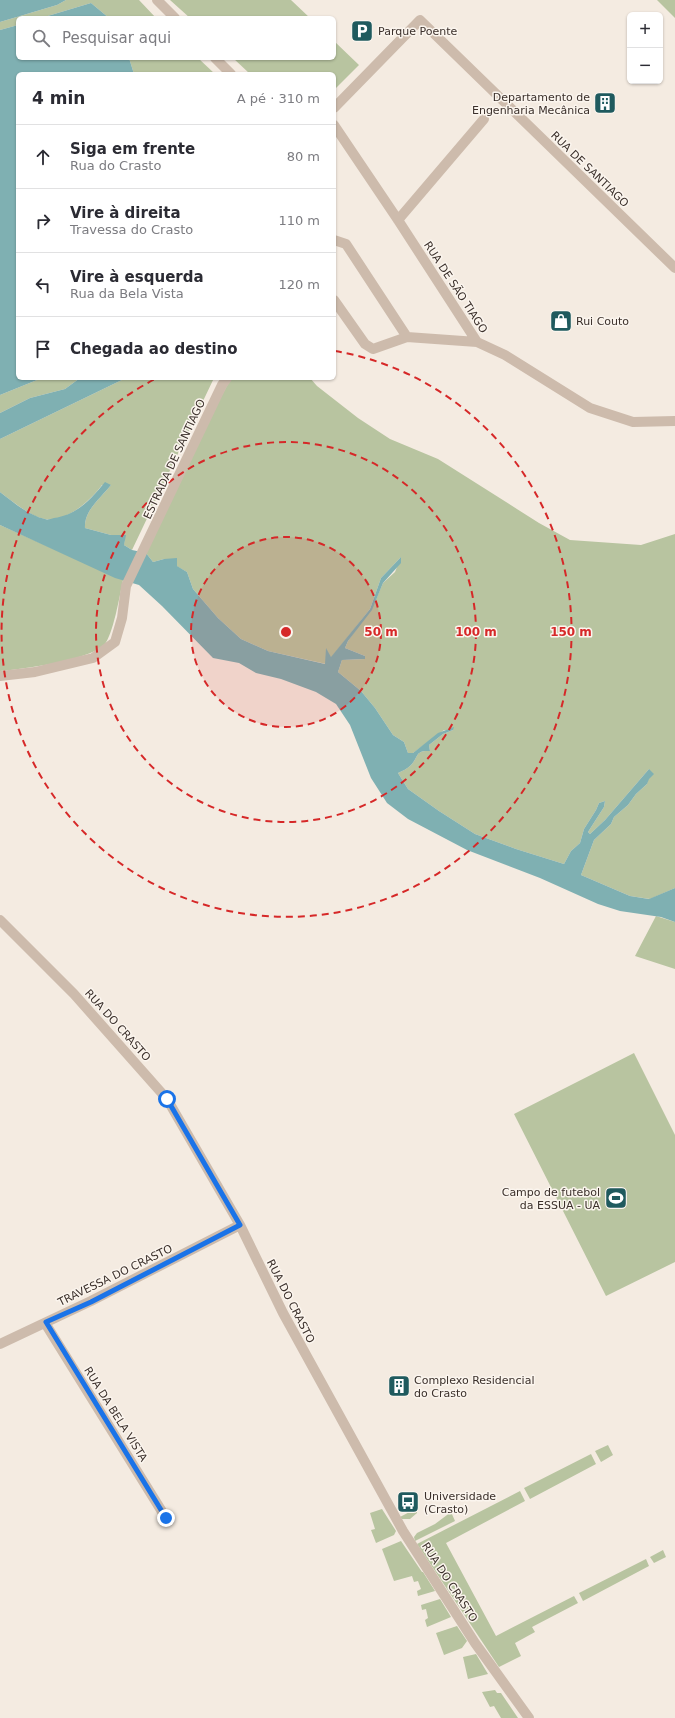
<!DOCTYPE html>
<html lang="pt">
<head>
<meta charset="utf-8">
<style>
  body { margin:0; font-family:"DejaVu Sans",sans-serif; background:#f2f2f3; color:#2b2b33 }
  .controls { position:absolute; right:12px; top:12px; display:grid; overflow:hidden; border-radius:6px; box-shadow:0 1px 3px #0004 }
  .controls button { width:36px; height:36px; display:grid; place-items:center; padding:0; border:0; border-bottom:1px solid #e1e1e2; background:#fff; color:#2b2b33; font:20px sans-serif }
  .stop { position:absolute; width:12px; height:12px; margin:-9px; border:3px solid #1a73e8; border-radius:50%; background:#fff }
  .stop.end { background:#1a73e8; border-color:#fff; box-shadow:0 1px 4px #0008 }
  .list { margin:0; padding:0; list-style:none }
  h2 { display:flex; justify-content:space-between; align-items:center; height:52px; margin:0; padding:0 16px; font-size:17px }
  h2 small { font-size:13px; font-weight:400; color:#7c7c81 }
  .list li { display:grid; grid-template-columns:26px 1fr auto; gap:12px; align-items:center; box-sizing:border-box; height:64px; padding:0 16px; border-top:1px solid #e1e1e2 }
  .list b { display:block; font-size:15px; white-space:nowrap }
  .list p { margin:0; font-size:13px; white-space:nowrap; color:#7c7c81 }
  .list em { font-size:13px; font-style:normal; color:#7c7c81 }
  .icon { flex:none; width:22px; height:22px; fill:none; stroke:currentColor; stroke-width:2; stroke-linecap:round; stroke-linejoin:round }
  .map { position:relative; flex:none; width:675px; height:1718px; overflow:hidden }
  .search { position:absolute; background:#fff; box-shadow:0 1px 3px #0004; left:16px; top:16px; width:320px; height:44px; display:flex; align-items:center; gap:10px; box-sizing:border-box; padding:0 14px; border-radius:6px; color:#7c7c81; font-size:15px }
  .panel { position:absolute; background:#fff; box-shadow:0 1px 3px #0004; left:16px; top:72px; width:320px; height:308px; border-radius:6px }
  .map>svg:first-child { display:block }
  .green { fill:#b8c4a0 }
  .water { fill:#7fb0b2 }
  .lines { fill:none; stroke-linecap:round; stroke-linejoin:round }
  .minor { stroke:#cdbbac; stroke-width:10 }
  .route { stroke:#1a73e8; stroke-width:5 }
  .ring { fill:none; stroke:#d62828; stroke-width:2; stroke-dasharray:7 5 }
  .labels { text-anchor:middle; stroke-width:3; stroke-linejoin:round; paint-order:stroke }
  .poi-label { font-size:11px; fill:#3b302b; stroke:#fbf5ee; text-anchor:start }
  .street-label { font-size:11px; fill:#3b302b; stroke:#fbf5ee }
  .centre { fill:#d62828; stroke:#fbf5ee; stroke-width:2 }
  .ring-label { font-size:12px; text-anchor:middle; font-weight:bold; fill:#d62828; stroke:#fbf5ee; stroke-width:3; stroke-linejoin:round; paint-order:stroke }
</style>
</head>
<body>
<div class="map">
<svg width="675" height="1718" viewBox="0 0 675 1718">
  <rect width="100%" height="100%" fill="#f4ebe1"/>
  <!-- green -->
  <path class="green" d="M66 0H139L156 18H109L91 3 41 18H18V25L0 30V22L57 5Z
    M170 0H291L310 18H190Z
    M657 0H675V18Z
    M334 41 359 65 334 90V74H250L233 58H334Z
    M129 58H198L215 74H134Z
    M42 378H80L65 389 30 398 0 413V395Z
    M126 378H214L132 550 124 545 125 535H111L85 528C84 510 101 498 111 485H102C91 500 66 523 45 519 31 517 12 501 0 492V439Z
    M231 378H310L317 386 358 418 390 439 438 459 539 523 570 540 641 545 675 534V888L650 899 630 896 581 875 594 840 611 824 614 817 628 805 636 794 647 784 649 769 605 820 590 834 588 832 604 807 605 801 599 803 596 810 584 829 580 843 571 851 564 864 516 849 475 834 439 811 408 789 398 773C402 771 407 769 410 766 419 758 414 750 430 751L429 745 443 734 453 730H444L413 753H408L404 742 393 735 375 708 361 691 338 672 342 660 365 659V656L345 648 348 641 374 604 383 583 395 572 401 557 381 578 370 609 331 658 326 649V664L268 651 241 639 218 618 193 589 187 572 164 559 153 562 146 553 173 489Z
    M0 525 123 580C120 594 113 636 104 645 86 661 24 669 0 671Z
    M656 916 675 922V969L635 956Z
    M634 1053 675 1135V1262L606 1296 514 1114Z
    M608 1445 613 1455 601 1462 595 1451Z
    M591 1454 596 1464 530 1499 524 1488Z
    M520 1491 525 1501 446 1543 496 1636 574 1596 578 1603 532 1627 535 1632 515 1643 521 1656 499 1667 417 1544Z
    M417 1508V1513L410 1519H402L400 1517Z
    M382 1509 396 1531 394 1535 376 1543 371 1530 375 1529 370 1513Z
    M451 1512 455 1521 415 1541 414 1537 417 1533 435 1524Z
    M401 1541 422 1572H423L435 1591 418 1596 417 1591 421 1589 418 1581 414 1582 412 1576 394 1581 382 1549Z
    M663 1550 666 1557 654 1563 650 1557Z
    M646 1559 649 1566 583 1601 579 1593Z
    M440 1599 451 1617 427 1627 425 1620 428 1618 426 1609 422 1610 421 1605Z
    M457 1626 467 1641 462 1648 444 1655 436 1633Z
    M476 1654 488 1674 468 1679 463 1657Z
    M495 1690 497 1693H501L518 1718H501L494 1706 490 1707 482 1692Z"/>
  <!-- water -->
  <path class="water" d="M0 0H66L57 5 0 22Z
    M91 3 109 18H41Z
    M18 25V58H129L134 74H18V378H42L0 395V30Z
    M80 378H126L0 439V413L30 398 65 389Z
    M105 482 111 485C101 498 84 510 85 528L111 535H126L124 545 132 550 146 553 153 562 164 559 177 558V566L187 572 193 589 218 618 241 639 268 651 325 664 326 648 331 657 370 609 381 578 401 557V563L383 583 372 610 348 641 345 648 365 656V659L342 660 338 672 361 691 375 708 393 735 404 742 408 753H413L438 733 454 727 453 730 443 734 429 745 430 751C414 750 419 758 410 766 407 769 402 771 398 773L408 789 439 811 475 834 516 849 564 864 571 851 580 843 584 829 596 810 599 803 605 801 604 807 588 832 590 834 605 820 649 769 654 774 649 779 647 784 636 794 628 805 614 817 611 824 594 840 581 875 630 896 649 899 675 888V922L661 917 620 911 598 904 540 878 467 850 408 819 387 803 371 778 350 725 336 704 316 692 281 679 256 673 239 663 213 658 162 606 139 585 115 578 0 525V492C13 502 28 515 45 519 47 520 51 519 54 518 77 515 91 499 105 482Z"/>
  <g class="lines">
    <!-- minor -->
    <path class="minor" d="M157 0 175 18
      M215 58 231 74
      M334 108 420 20 675 268
      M334 125 398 220 477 342 505 355 590 408 633 422 675 421
      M398 220 484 119
      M334 240 346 244 407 337
      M334 300 365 344 373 349 407 337 477 342
      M0 676 35 672 93 658 115 642 122 618 126 586 222 385 227 378
      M0 920 74 994 167 1099 240 1225 283 1313 403 1531 475 1643 529 1718
      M45 1323 166 1518
      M0 1344 91 1301 240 1225"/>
  </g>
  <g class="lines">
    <!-- route -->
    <path class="route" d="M166 1518 46 1322 91 1302 240 1225 167 1099"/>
  </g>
  <!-- distance rings -->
  <circle cx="286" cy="632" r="95" fill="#d62828" fill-opacity=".12"/>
  <g class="ring">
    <circle cx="286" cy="632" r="95"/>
    <circle cx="286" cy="632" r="190"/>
    <path d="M335 351A285 285 0 1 1 157 378"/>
  </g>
  <!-- icons -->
  <defs>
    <g id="parking-square" transform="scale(1.15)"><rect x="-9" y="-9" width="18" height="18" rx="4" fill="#1f5a5e" stroke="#fbf5ee"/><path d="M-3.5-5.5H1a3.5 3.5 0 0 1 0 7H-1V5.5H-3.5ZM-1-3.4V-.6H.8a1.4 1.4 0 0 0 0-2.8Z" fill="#fff"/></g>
    <g id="building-square" transform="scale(1.15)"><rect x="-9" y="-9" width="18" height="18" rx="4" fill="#1f5a5e" stroke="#fbf5ee"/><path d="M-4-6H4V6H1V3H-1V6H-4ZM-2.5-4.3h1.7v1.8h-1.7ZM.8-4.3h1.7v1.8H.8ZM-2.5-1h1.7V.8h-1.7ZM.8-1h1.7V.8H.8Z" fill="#fff"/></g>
    <g id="shop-square" transform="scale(1.15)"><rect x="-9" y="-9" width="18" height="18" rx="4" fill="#1f5a5e" stroke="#fbf5ee"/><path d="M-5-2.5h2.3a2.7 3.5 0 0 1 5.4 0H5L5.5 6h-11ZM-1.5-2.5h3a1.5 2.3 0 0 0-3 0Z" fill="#fff"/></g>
    <g id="stadium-square" transform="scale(1.15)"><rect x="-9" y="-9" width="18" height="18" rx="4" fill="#1f5a5e" stroke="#fbf5ee"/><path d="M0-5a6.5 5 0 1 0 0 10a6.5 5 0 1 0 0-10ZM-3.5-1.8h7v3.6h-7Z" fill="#fff"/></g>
    <g id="bus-square" transform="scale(1.15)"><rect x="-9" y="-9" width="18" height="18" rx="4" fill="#1f5a5e" stroke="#fbf5ee"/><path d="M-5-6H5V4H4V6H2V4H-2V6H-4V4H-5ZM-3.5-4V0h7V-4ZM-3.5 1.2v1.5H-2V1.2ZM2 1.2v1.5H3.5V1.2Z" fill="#fff"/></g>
  </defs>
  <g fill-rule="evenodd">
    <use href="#parking-square" x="362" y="31"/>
    <use href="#building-square" x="605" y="103"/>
    <use href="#shop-square" x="561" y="321"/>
    <use href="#stadium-square" x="616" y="1198"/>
    <use href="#building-square" x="399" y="1386"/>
    <use href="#bus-square" x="408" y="1502"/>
  </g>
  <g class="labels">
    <!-- poi labels -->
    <g class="poi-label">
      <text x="378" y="35">Parque Poente</text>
      <text x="590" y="101" text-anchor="end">Departamento de<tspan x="590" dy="13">Engenharia Mecânica</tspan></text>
      <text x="576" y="325">Rui Couto</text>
      <text x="600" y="1196" text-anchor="end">Campo de futebol<tspan x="600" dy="13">da ESSUA - UA</tspan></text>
      <text x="414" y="1384">Complexo Residencial<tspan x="414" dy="13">do Crasto</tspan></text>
      <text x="424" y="1500">Universidade<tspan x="424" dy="13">(Crasto)</tspan></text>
    </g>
    <!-- street labels -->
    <g class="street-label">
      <text transform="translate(590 169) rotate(44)" y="4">RUA DE SANTIAGO</text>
      <text transform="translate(456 287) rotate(57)" y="4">RUA DE SÃO TIAGO</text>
      <text transform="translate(174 459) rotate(-65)" y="4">ESTRADA DE SANTIAGO</text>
      <text transform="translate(118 1025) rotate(48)" y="4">RUA DO CRASTO</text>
      <text transform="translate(115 1275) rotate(-26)" y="4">TRAVESSA DO CRASTO</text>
      <text transform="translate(291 1301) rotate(63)" y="4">RUA DO CRASTO</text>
      <text transform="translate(116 1414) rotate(58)" y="4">RUA DA BELA VISTA</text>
      <text transform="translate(450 1582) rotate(57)" y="4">RUA DO CRASTO</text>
    </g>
  </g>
  <circle cx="286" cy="632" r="6" class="centre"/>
  <g class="ring-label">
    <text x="381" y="636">50 m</text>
    <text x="476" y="636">100 m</text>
    <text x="571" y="636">150 m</text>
  </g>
</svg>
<div class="controls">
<button>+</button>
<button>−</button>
</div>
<div class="stop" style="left:167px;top:1099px"></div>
<div class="stop end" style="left:166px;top:1518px"></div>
<div class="search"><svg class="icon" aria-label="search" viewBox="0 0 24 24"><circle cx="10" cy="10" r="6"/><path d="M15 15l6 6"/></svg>Pesquisar aqui</div>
<section class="panel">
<h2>4 min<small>A pé · 310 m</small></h2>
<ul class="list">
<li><svg class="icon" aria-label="ahead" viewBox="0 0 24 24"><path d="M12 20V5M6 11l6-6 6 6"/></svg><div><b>Siga em frente</b><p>Rua do Crasto</p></div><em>80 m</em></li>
<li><svg class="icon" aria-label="right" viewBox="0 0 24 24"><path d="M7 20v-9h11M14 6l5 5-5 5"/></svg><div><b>Vire à direita</b><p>Travessa do Crasto</p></div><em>110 m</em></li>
<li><svg class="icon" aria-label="left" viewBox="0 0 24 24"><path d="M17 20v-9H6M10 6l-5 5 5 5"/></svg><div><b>Vire à esquerda</b><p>Rua da Bela Vista</p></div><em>120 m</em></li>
<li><svg class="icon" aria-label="arrive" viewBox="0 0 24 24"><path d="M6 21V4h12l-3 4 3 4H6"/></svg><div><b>Chegada ao destino</b></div></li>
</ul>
</section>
</div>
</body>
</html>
